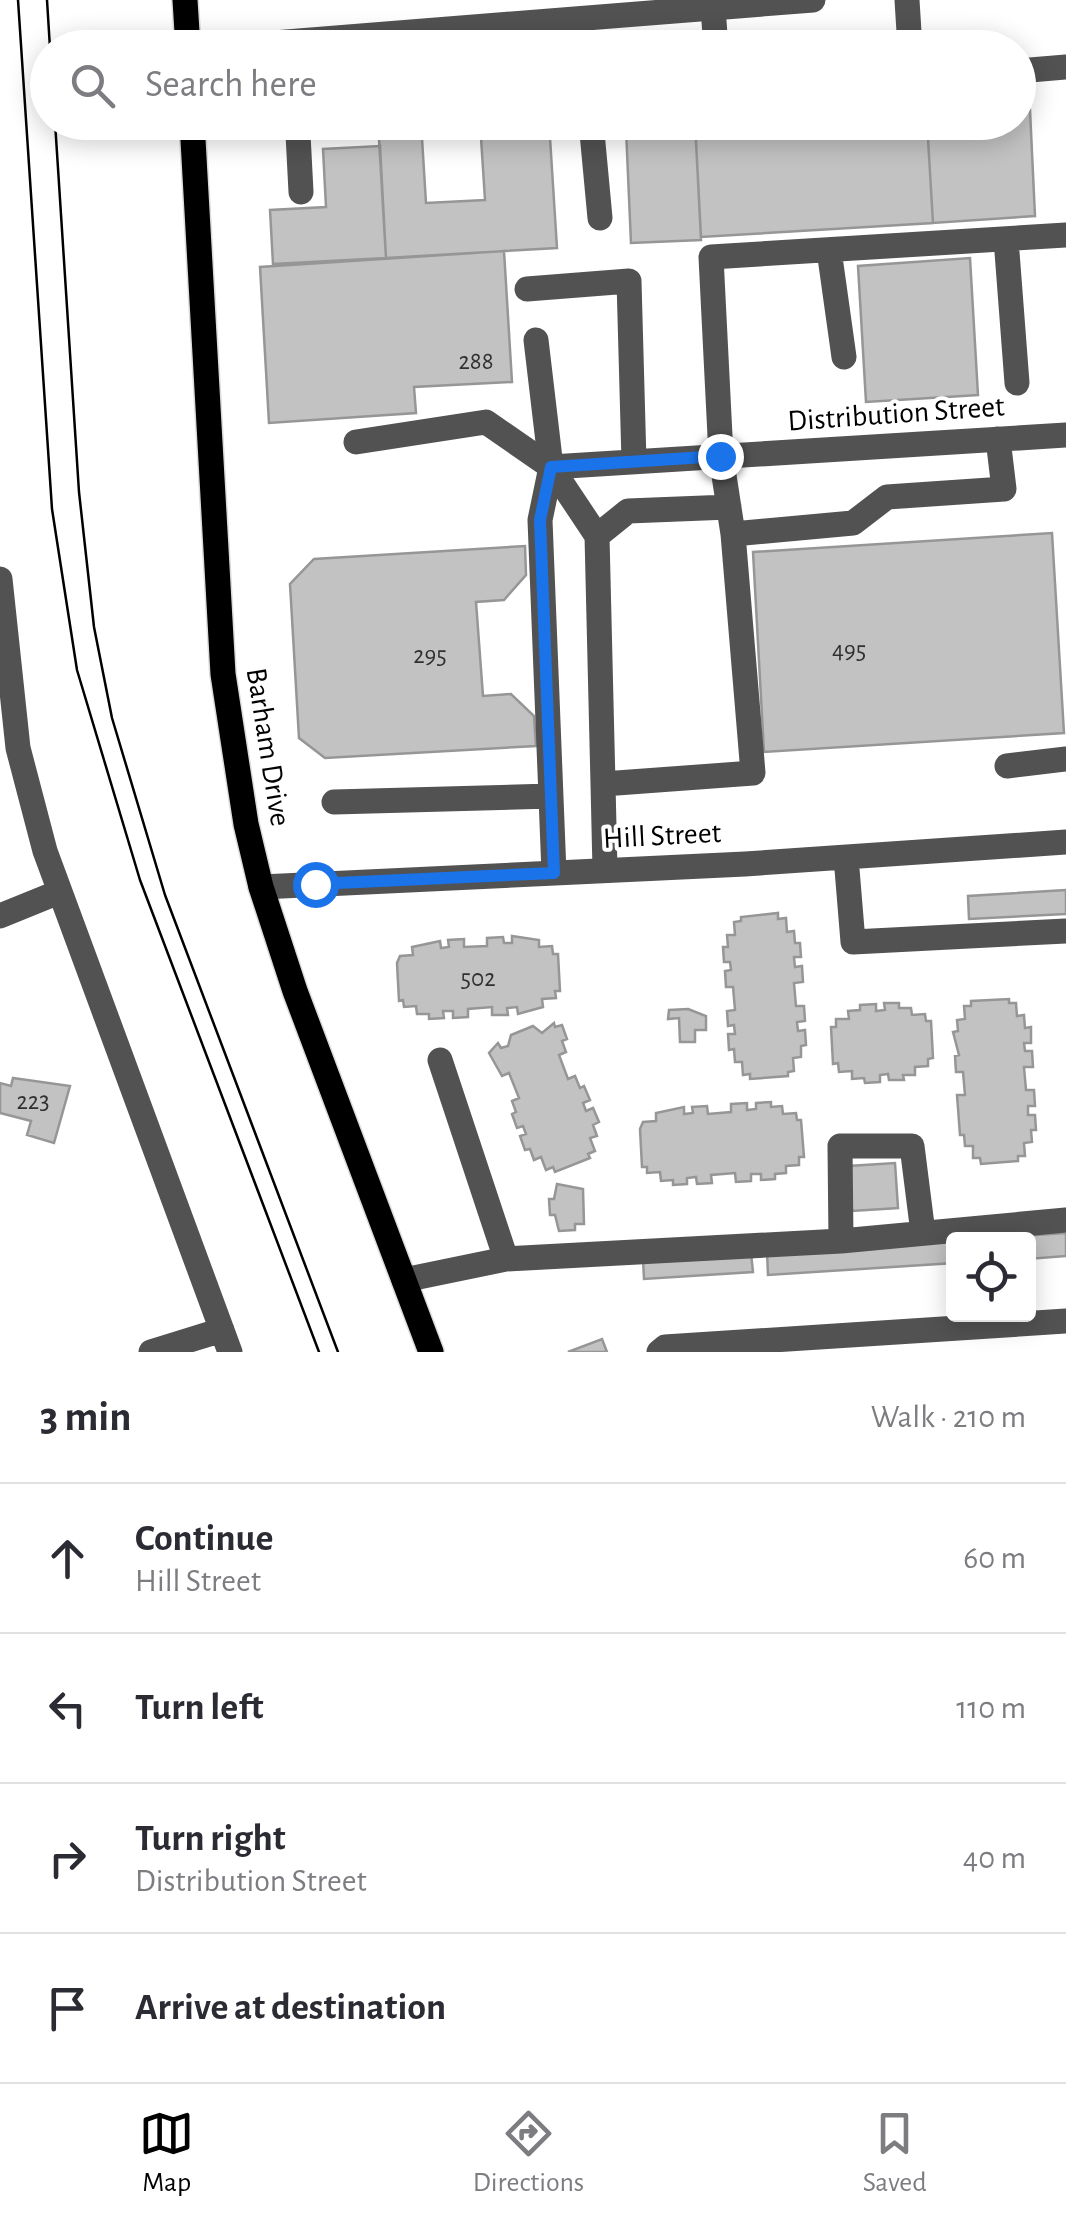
<!DOCTYPE html>
<html lang="en">
<head>
<meta charset="utf-8">
<style>
  body { margin:0; font-family:"Alegreya Sans",sans-serif; background:#f7f7f7; color:#2b2b33 }
  .controls { position:absolute; right:30px; bottom:30px; display:grid; overflow:hidden; border-radius:10px; box-shadow:0 5px 25px #0003 }
  .controls button { width:90px; height:90px; display:grid; place-items:center; padding:0; border:0; border-bottom:2px solid #e1e1e2; background:#fff; color:#2b2b33; font:50px sans-serif }
  .stop { position:absolute; width:30px; height:30px; margin:-22px; border:8px solid #1a73e8; border-radius:50%; background:#fff }
  .stop.end { background:#1a73e8; border-color:#fff; box-shadow:0 2px 10px #0008 }
  .list { margin:0; padding:0; list-style:none }
  h2 { display:flex; justify-content:space-between; align-items:center; height:130px; margin:0; padding:0 40px; font-size:42px }
  h2 small { font-size:32px; font-weight:400; color:#7c7c81 }
  .list li { display:grid; grid-template-columns:65px 1fr auto; gap:30px; align-items:center; box-sizing:border-box; height:150px; padding:0 40px; border-top:2px solid #e1e1e2 }
  .list b { display:block; font-size:38px; white-space:nowrap }
  .list p { margin:0; font-size:32px; white-space:nowrap; color:#7c7c81 }
  .list em { font-size:32px; font-style:normal; color:#7c7c81 }
  .icon { flex:none; width:55px; height:55px; fill:none; stroke:currentColor; stroke-width:2; stroke-linecap:round; stroke-linejoin:round }
  .map { position:relative; flex:none; width:1066px; height:1352px; overflow:hidden }
  .search { position:absolute; background:#fff; box-shadow:0 5px 25px #0003; left:30px; right:30px; top:30px; height:110px; display:flex; align-items:center; gap:25px; box-sizing:border-box; padding:0 35px; border-radius:55px; color:#7c7c81; font-size:38px }
  .sheet { height:730px; background:#fff }
  nav { display:flex; justify-content:space-around; align-items:center; box-sizing:border-box; height:140px; border-top:2px solid #e1e1e2; background:#fff; font-size:28px; color:#7c7c81 }
  nav a { display:grid; justify-items:center; gap:5px }
  nav .on { color:#000 }
  .map>svg:first-child { display:block }
  .building { fill:#c2c2c2; stroke:#969696; stroke-width:2.5 }
  .lines { fill:none; stroke-linecap:round; stroke-linejoin:round }
  .major-casing { stroke:#dbdbdb; stroke-width:28 }
  .minor { stroke:#525252; stroke-width:25 }
  .major { stroke:#000; stroke-width:25 }
  .tram { stroke:#000; stroke-width:2.5 }
  .route { stroke:#1a73e8; stroke-width:12 }
  .labels { text-anchor:middle; stroke-width:8; stroke-linejoin:round; paint-order:stroke }
  .number-label { font-size:25px; fill:#303030 }
  .street-label { font-size:30px; fill:#000; stroke:#fff }
</style>
</head>
<body>
<div class="map">
<svg width="1066" height="1352" viewBox="0 0 1066 1352">
  <rect width="100%" height="100%" fill="#fff"/>
  <!-- building -->
  <path class="building" d="M1018 110H1030L1035 216 933 223 927 122H1018Z
    M378 122H421L426 203 485 200 480 122H549L557 248 386 258Z
    M612 122H695L701 240 631 243 626 129 613 130Z
    M695 122H755L756 138 862 132V122H927L933 223 701 237Z
    M380 146 386 258 273 264 270 210 326 207 323 149Z
    M504 251 512 382 414 387 416 413 269 423 260 267Z
    M970 258 978 395 866 402 858 266Z
    M1052 533 1064 733 764 752 753 552Z
    M525 546 526 575 504 600 476 602 483 696 511 694 534 716 536 746 325 758 299 738 290 584 314 559Z
    M1066 890V914L969 919 968 896Z
    M778 913V919L786 918 787 932 794 931 795 943H800L801 957H794L795 967 802 966 803 982 794 983 796 1006H804L805 1021 797 1022 798 1031 805 1030 806 1045 801 1046V1057L793 1058 794 1071 788 1072V1076L750 1079V1074L743 1075 742 1062H735L734 1049 729 1050 728 1034H735L734 1025 728 1026 727 1011 735 1010 733 987H726L725 971 731 970 730 962H724L723 947H728L727 935H735L734 922 741 921V917Z
    M512 936 539 940V947L552 946 553 954H558L560 991H555L556 998 542 999 543 1007 518 1014 517 1007 507 1008 508 1015H492V1007L468 1009V1017L453 1018V1011H443L444 1018 429 1019V1014H417L416 1006 404 1007 403 1000 399 1001 397 963 400 956 413 955 412 947 440 941 441 948 449 947 448 940 464 939V947L487 946V938L503 937 504 943H512Z
    M1009 999V1003H1016L1017 1016 1024 1015 1025 1028 1031 1027V1043H1024L1025 1051H1032L1033 1067H1024L1026 1090H1034L1035 1106H1028V1115H1035L1036 1130H1031L1032 1142 1024 1143 1025 1156H1018V1161L981 1164 980 1158H973V1146H965L964 1135H960L957 1095H965L963 1072H956L955 1056 959 1055 953 1032 958 1031 957 1020 965 1019 964 1006H971V1001Z
    M884 1003H899V1008H911L912 1015 925 1014 926 1021H931L933 1058 928 1059V1066L915 1067V1075H903L904 1080H889L888 1074 880 1075V1082L865 1083 864 1078 852 1079V1071L839 1072 838 1063 833 1064 831 1027H836V1019H849L848 1011 860 1010V1005L876 1004V1011L885 1010Z
    M688 1009 706 1016V1030H695V1042H680L679 1018 668 1019 669 1010Z
    M554 1023 555 1027 562 1025 567 1039 562 1041 566 1052 559 1055 568 1079 575 1076 580 1088 584 1086 590 1100 583 1103 586 1111 593 1108 599 1122 593 1125 597 1136 590 1138 595 1151 588 1154 590 1158 555 1172 553 1167 546 1170 541 1157 534 1160 530 1149 525 1150 520 1136 526 1134 523 1126 517 1128 512 1114 516 1112 512 1101 519 1098 509 1073 502 1076 489 1053 498 1043 501 1048 508 1046 511 1035 533 1026 542 1033Z
    M13 1078 70 1086 54 1143 27 1135 31 1121 0 1113V1083L11 1086Z
    M771 1102V1107L782 1106 783 1114 796 1113 797 1120H801L804 1157H799V1165L786 1166V1173L775 1174V1179L761 1180V1174H751V1181L736 1182 735 1173 711 1175 712 1183 697 1184 696 1177 687 1178V1184L673 1185V1180L661 1181 660 1172 647 1173V1167H642L640 1129 643 1122 656 1121V1113L684 1107V1114L693 1113 692 1107 707 1106 708 1114 731 1112V1104L747 1103V1110L756 1109V1103Z
    M895 1163 898 1208 852 1211 849 1166Z
    M557 1184 583 1189 584 1224H575V1230L559 1231 555 1215H550L549 1199H554Z
    M1066 1233V1256L1028 1259V1240H961Z
    M954 1240V1263L768 1275 767 1252Z
    M751 1253 753 1272 644 1279 643 1259Z
    M602 1339 607 1352H568Z"/>
  <g class="lines">
    <!-- major casing -->
    <g class="major-casing">
      <path id="major" d="M185 0 188 48
        M192 122 223 674 246 824 261 887 295 991 431 1352"/>
    </g>
    <!-- minor -->
    <path class="minor" d="M907 0 910 48
      M713 8 716 48
      M581 19 584 48
      M210 48 813 0
      M1018 71 1066 67
      M591 122 600 218
      M301 192 298 134 305 122
      M1006 239 1017 383
      M829 250 844 357
      M527 289 629 281 634 462
      M536 340 551 467 540 520 554 873
      M998 439 1004 489 887 497 853 523 733 534 721 456 711 257 1066 235
      M356 442 486 422 551 467 597 536 603 784
      M551 467 1066 435
      M597 536 628 511 729 507
      M0 579 18 748 45 851 230 1352
      M1007 766 1066 759
      M334 802 551 796
      M846 857 853 942 1066 931
      M605 870 603 784 753 773 733 534
      M261 887 745 864 1066 842
      M0 916 59 892
      M440 1060 506 1259
      M841 1241 840 1146H912L923 1233
      M404 1280 506 1259 841 1241 1066 1220
      M151 1352 222 1330
      M659 1352 665 1347 1066 1321"/>
    <!-- major -->
    <use href="#major" class="major"/>
    <!-- tram -->
    <path class="tram" d="M18 0 52 509 77 670 140 880 319 1352
      M47 0 50 48
      M55 122 79 492 94 627 112 718 165 895 338 1352"/>
  </g>
  <g class="lines">
    <!-- route -->
    <path class="route" d="M315 884 554 873 540 520 551 467 720 456"/>
  </g>
  <g class="labels">
    <!-- number labels -->
    <g class="number-label">
      <text x="476" y="369">288</text>
      <text x="849" y="658">495</text>
      <text x="430" y="663">295</text>
      <text x="478" y="986">502</text>
      <text x="33" y="1109">223</text>
    </g>
    <!-- street labels -->
    <g class="street-label">
      <text transform="translate(896 413) rotate(-4)" y="10">Distribution Street</text>
      <text transform="translate(269 747) rotate(81)" y="10">Barham Drive</text>
      <text transform="translate(662 835) rotate(-3)" y="10">Hill Street</text>
    </g>
  </g>
</svg>
<div class="controls">
<button><svg class="icon" aria-label="locate" viewBox="0 0 24 24"><circle cx="12" cy="12" r="6"/><path d="M12 2v4M12 18v4M2 12h4M18 12h4"/></svg></button>
</div>
<div class="stop" style="left:315px;top:884px"></div>
<div class="stop end" style="left:720px;top:456px"></div>
<div class="search"><svg class="icon" aria-label="search" viewBox="0 0 24 24"><circle cx="10" cy="10" r="6"/><path d="M15 15l6 6"/></svg>Search here</div>
</div>
<section class="sheet">
<h2>3 min<small>Walk · 210 m</small></h2>
<ul class="list">
<li><svg class="icon" aria-label="ahead" viewBox="0 0 24 24"><path d="M12 20V5M6 11l6-6 6 6"/></svg><div><b>Continue</b><p>Hill Street</p></div><em>60 m</em></li>
<li><svg class="icon" aria-label="left" viewBox="0 0 24 24"><path d="M17 20v-9H6M10 6l-5 5 5 5"/></svg><div><b>Turn left</b></div><em>110 m</em></li>
<li><svg class="icon" aria-label="right" viewBox="0 0 24 24"><path d="M7 20v-9h11M14 6l5 5-5 5"/></svg><div><b>Turn right</b><p>Distribution Street</p></div><em>40 m</em></li>
<li><svg class="icon" aria-label="arrive" viewBox="0 0 24 24"><path d="M6 21V4h12l-3 4 3 4H6"/></svg><div><b>Arrive at destination</b></div></li>
</ul>
</section>
<nav>
<a class="on"><svg class="icon" aria-label="map" viewBox="0 0 24 24"><path d="M3 6l6-2 6 2 6-2v14l-6 2-6-2-6 2zM9 4v14M15 6v14"/></svg>Map</a>
<a><svg class="icon" aria-label="directions" viewBox="0 0 24 24"><path d="M12 3l9 9-9 9-9-9zM9 14v-3h6M13 9l2 2-2 2"/></svg>Directions</a>
<a><svg class="icon" aria-label="saved" viewBox="0 0 24 24"><path d="M7 4h10v16l-5-4-5 4z"/></svg>Saved</a>
</nav>
</body>
</html>
